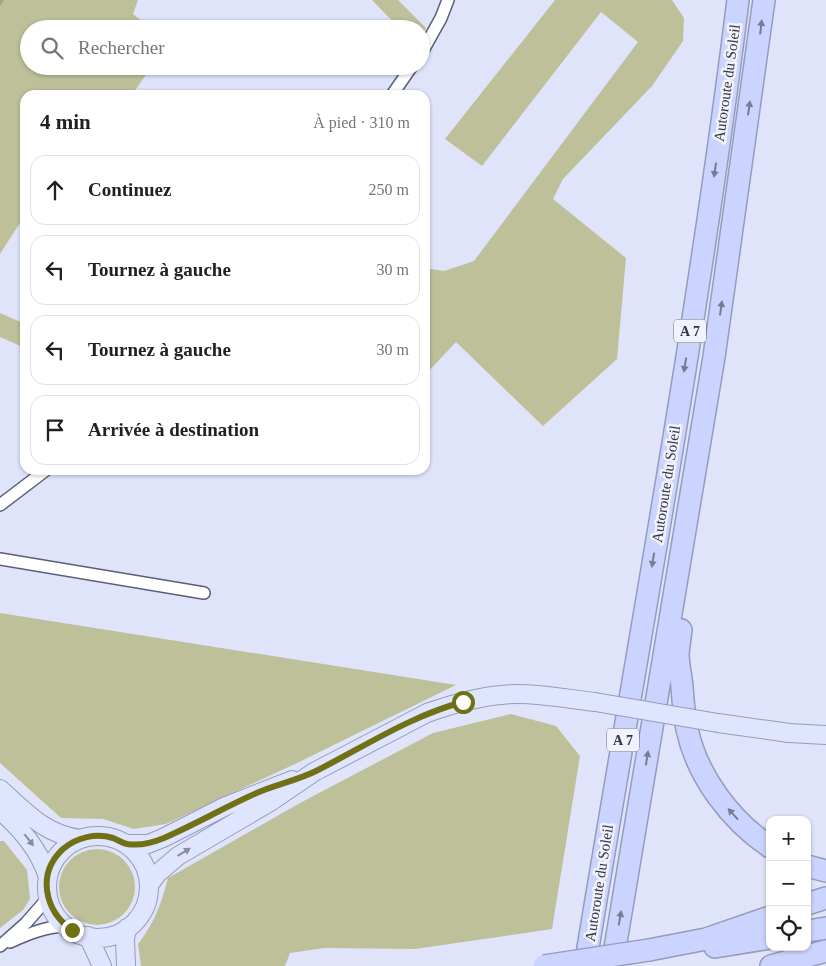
<!DOCTYPE html>
<html lang="fr">
<head>
<meta charset="utf-8">
<style>
  body { margin:0; font-family:Georgia,serif; background:#f2f2f2; color:#202124 }
  .controls { position:absolute; right:15px; bottom:15px; display:grid; overflow:hidden; border-radius:10px; box-shadow:0 1px 4px #0004 }
  .controls button { width:45px; height:45px; display:grid; place-items:center; padding:0; border:0; border-bottom:1px solid #e0e0e0; background:#fff; color:#202124; font:25px sans-serif }
  .stop { position:absolute; width:15px; height:15px; margin:-11px; border:4px solid #707115; border-radius:50%; background:#fff }
  .stop.end { background:#707115; border-color:#fff; box-shadow:0 1px 5px #0008 }
  .list { margin:0; padding:0; list-style:none }
  h2 { display:flex; justify-content:space-between; align-items:center; height:65px; margin:0; padding:0 20px; font-size:21px }
  h2 small { font-size:16px; font-weight:400; color:#757577 }
  .list li { display:grid; grid-template-columns:32px 1fr auto; gap:15px; align-items:center; box-sizing:border-box; height:70px; margin:0 10px 10px; padding:0 10px; border:1px solid #e0e0e0; border-radius:15px }
  .list b { display:block; font-size:19px; white-space:nowrap }
  .list em { font-size:16px; font-style:normal; color:#757577 }
  .icon { flex:none; width:28px; height:28px; fill:none; stroke:currentColor; stroke-width:2; stroke-linecap:round; stroke-linejoin:round }
  .map { position:relative; flex:none; width:826px; height:966px; overflow:hidden }
  .search { position:absolute; background:#fff; box-shadow:0 1px 4px #0004; left:20px; top:20px; width:410px; height:55px; display:flex; align-items:center; gap:12px; box-sizing:border-box; padding:0 18px; border-radius:28px; color:#757577; font-size:19px }
  .panel { position:absolute; background:#fff; box-shadow:0 1px 4px #0004; left:20px; top:90px; width:410px; height:385px; border-radius:15px }
  .map>svg:first-child { display:block }
  .green { fill:#bec09a }
  .lines { fill:none; stroke-linecap:round; stroke-linejoin:round }
  .stream { stroke:#a5a775; stroke-width:4 }
  .street-casing { stroke:#5a5f76; stroke-width:14 }
  .primary-casing { stroke:#959cbb; stroke-width:20 }
  .highway-casing { stroke:#959cbb; stroke-width:24 }
  .street { stroke:#fff; stroke-width:11 }
  .primary { stroke:#dfe5fe; stroke-width:18 }
  .highway { stroke:#cad4fe; stroke-width:21 }
  .primary-bridge-casing { stroke:#959cbb; stroke-width:20; stroke-linecap:butt }
  .highway-bridge-casing { stroke:#959cbb; stroke-width:24; stroke-linecap:butt }
  .primary-bridge { stroke:#dfe5fe; stroke-width:18 }
  .highway-bridge { stroke:#cad4fe; stroke-width:21 }
  .oneway { fill:#767c95 }
  .oneway2 { fill:#888c9e }
  .route { stroke:#707115; stroke-width:6 }
  .labels { text-anchor:middle; stroke-width:5; stroke-linejoin:round; paint-order:stroke }
  .shield { fill:#f0f2fd; stroke:#6b6d78; stroke-width:1 }
  .shield-label { font-size:14px; font-weight:bold; fill:#32343f }
  .street-label { font-size:15px; fill:#32343f; stroke:#f0f2fd }
</style>
</head>
<body>
<div class="map">
<svg width="826" height="966" viewBox="0 0 826 966">
  <rect width="100%" height="100%" fill="#dfe4fa"/>
  <!-- green -->
  <path class="green" d="M2 0H138L133 14 152 29H29V66H152L132 95H25V215L0 254V3Z
    M372 0H398L426 28 421 36V29H400Z
    M555 0H672L684 18 683 41 652 86 563 179 553 199 626 258 617 359 543 426 456 342 425 375V268L444 271 474 261 638 42 601 12 482 166 445 139Z
    M0 313 25 324V348L0 337Z
    M0 613 456 685 297 763 166 824 134 829 103 819 61 818 0 763Z
    M511 714 556 726 580 756 552 929 415 949 324 948 290 953 285 966H141L138 944C155 922 161 904 168 878L300 803 433 733Z
    M0 841H4L27 870 30 899 23 910 0 928Z
    M59 887a38 38 0 1 1 76 0a38 38 0 1 1-76 0Z"/>
  <g class="lines">
    <!-- stream -->
    <path class="stream" d="M0 3 2 0"/>
    <!-- street casing -->
    <g class="street-casing">
      <path id="street" d="M421 54 441 18 448 0
        M392 95 412 66
        M0 505 46 470
        M0 559 204 593
        M10 942C28 934 45 927 65 926
        M0 946 26 923 48 898"/>
    </g>
    <!-- primary casing -->
    <g class="primary-casing">
      <path id="primary" d="M718 723 789 733 826 735
        M0 789C26 812 45 835 81 839
        M0 810C21 829 39 849 48 877
        M47 887a51 51 0 1 1 102 0a51 51 0 1 1-102 0Z
        M125 844H148L163 838 226 806 292 780
        M149 885 157 874 178 856 270 802 314 772 427 713C455 703 487 694 518 694 543 694 569 699 595 702
        M88 936 102 966
        M126 966 125 939 127 928"/>
    </g>
    <!-- highway casing -->
    <g class="highway-casing">
      <path id="highway" d="M681 630C680 637 679 645 678 653 678 664 681 676 682 687 683 701 684 715 687 729 697 776 730 820 770 847
        M807 866 826 871
        M807 904 826 898
        M807 931 826 928
        M715 947 770 938
        M649 950 706 939 770 917
        M585 966C638 644 698 324 738 0
        M612 966 714 357 764 0
        M771 966 826 951"/>
    </g>
    <!-- street -->
    <use href="#street" class="street"/>
    <!-- primary -->
    <use href="#primary" class="primary"/>
    <!-- highway -->
    <use href="#highway" class="highway"/>
    <!-- primary-bridge casing -->
    <g class="primary-bridge-casing">
      <path id="primary-bridge" d="M595 702 718 723"/>
    </g>
    <!-- highway-bridge casing -->
    <g class="highway-bridge-casing">
      <path id="highway-bridge" d="M544 966 649 950"/>
    </g>
    <!-- primary-bridge -->
    <use href="#primary-bridge" class="primary-bridge"/>
    <!-- highway-bridge -->
    <use href="#highway-bridge" class="highway-bridge"/>
  </g>
  <!-- one-way arrows -->
  <defs><path id="oneway-solid" d="M-6-.8H1V-3.2L6.5 0L1 3.2V.8H-6Z" transform="scale(1.25)"/></defs>
  <g class="oneway">
    <use href="#oneway-solid" transform="translate(761 27) rotate(-83)"/>
    <use href="#oneway-solid" transform="translate(749 108) rotate(-82)"/>
    <use href="#oneway-solid" transform="translate(715 170) rotate(98)"/>
    <use href="#oneway-solid" transform="translate(721 308) rotate(-82)"/>
    <use href="#oneway-solid" transform="translate(685 365) rotate(99)"/>
    <use href="#oneway-solid" transform="translate(653 560) rotate(99)"/>
    <use href="#oneway-solid" transform="translate(647 758) rotate(-81)"/>
    <use href="#oneway-solid" transform="translate(733 814) rotate(-132)"/>
    <use href="#oneway-solid" transform="translate(620 918) rotate(-80)"/>
  </g>
  <g class="oneway2">
    <use href="#oneway-solid" transform="translate(29 840) rotate(52)"/>
    <use href="#oneway-solid" transform="translate(184 852) rotate(-31)"/>
  </g>
  <g class="lines">
    <!-- route -->
    <path class="route" d="M72 930C45 911 36 874 63 849 77 837 96 833 113 838 118 840 122 843 127 844 140 846 152 843 164 838 196 824 227 806 259 792 278 784 298 780 316 771 364 747 410 716 463 702"/>
  </g>
  <g class="labels">
    <!-- shield labels -->
    <g class="shield">
      <rect x="674" y="319.5" width="32" height="23" rx="4"/>
      <rect x="607" y="728.5" width="32" height="23" rx="4"/>
    </g>
    <g class="shield-label">
      <text x="690" y="336">A 7</text>
      <text x="623" y="745">A 7</text>
    </g>
    <!-- street labels -->
    <g class="street-label">
      <text transform="translate(727 83) rotate(-82)" y="5">Autoroute du Soleil</text>
      <text transform="translate(666 484) rotate(-81)" y="5">Autoroute du Soleil</text>
      <text transform="translate(599 883) rotate(-81)" y="5">Autoroute du Soleil</text>
    </g>
  </g>
</svg>
<div class="controls">
<button>+</button>
<button>−</button>
<button><svg class="icon" aria-label="locate" viewBox="0 0 24 24"><circle cx="12" cy="12" r="6"/><path d="M12 2v4M12 18v4M2 12h4M18 12h4"/></svg></button>
</div>
<div class="stop" style="left:463px;top:702px"></div>
<div class="stop end" style="left:72px;top:930px"></div>
<div class="search"><svg class="icon" aria-label="search" viewBox="0 0 24 24"><circle cx="10" cy="10" r="6"/><path d="M15 15l6 6"/></svg>Rechercher</div>
<section class="panel">
<h2>4 min<small>À pied · 310 m</small></h2>
<ul class="list">
<li><svg class="icon" aria-label="ahead" viewBox="0 0 24 24"><path d="M12 20V5M6 11l6-6 6 6"/></svg><div><b>Continuez</b></div><em>250 m</em></li>
<li><svg class="icon" aria-label="left" viewBox="0 0 24 24"><path d="M17 20v-9H6M10 6l-5 5 5 5"/></svg><div><b>Tournez à gauche</b></div><em>30 m</em></li>
<li><svg class="icon" aria-label="left" viewBox="0 0 24 24"><path d="M17 20v-9H6M10 6l-5 5 5 5"/></svg><div><b>Tournez à gauche</b></div><em>30 m</em></li>
<li><svg class="icon" aria-label="arrive" viewBox="0 0 24 24"><path d="M6 21V4h12l-3 4 3 4H6"/></svg><div><b>Arrivée à destination</b></div></li>
</ul>
</section>
</div>
</body>
</html>
